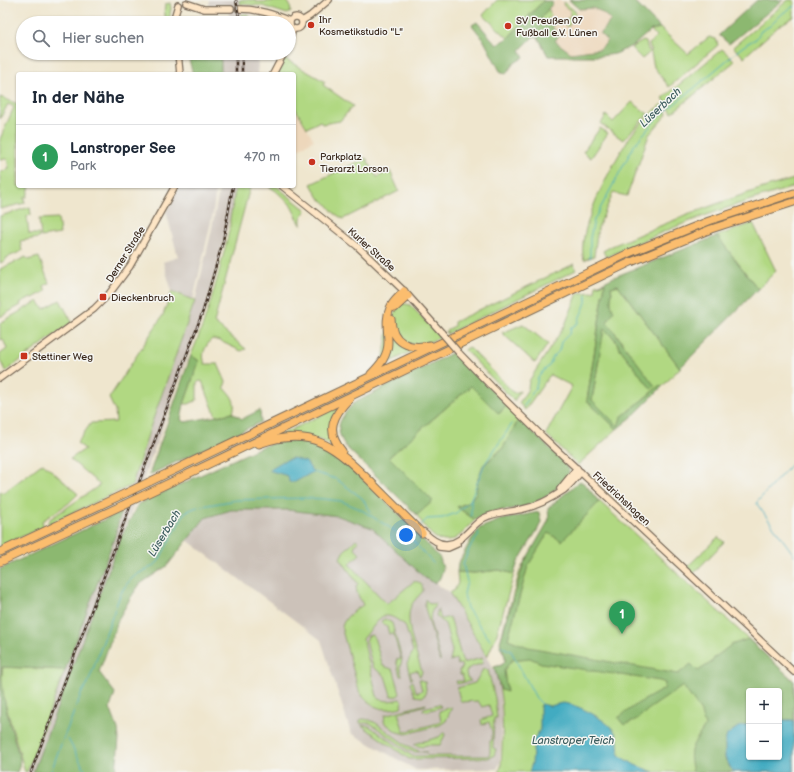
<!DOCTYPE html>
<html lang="de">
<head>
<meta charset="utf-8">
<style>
  body { margin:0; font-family:"Balsamiq Sans",sans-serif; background:#f2f2f3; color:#1f2937 }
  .controls { position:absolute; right:12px; bottom:12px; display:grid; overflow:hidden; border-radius:4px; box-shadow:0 1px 3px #0004 }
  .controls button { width:36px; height:36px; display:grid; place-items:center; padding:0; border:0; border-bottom:1px solid #e0e1e3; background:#fff; color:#1f2937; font:20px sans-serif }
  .you { position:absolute; left:406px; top:535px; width:14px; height:14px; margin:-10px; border:3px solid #fff; border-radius:50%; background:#1a73e8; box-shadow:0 0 0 6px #1a73e833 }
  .badge { display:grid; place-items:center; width:26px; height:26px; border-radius:50%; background:#7c3aed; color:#fff; font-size:13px; font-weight:700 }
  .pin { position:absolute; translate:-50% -33px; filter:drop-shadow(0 1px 2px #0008) }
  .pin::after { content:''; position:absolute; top:21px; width:14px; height:12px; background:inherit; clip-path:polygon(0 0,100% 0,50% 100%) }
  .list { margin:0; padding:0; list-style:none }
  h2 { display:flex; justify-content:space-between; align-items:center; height:52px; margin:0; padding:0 16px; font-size:17px }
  h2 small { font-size:13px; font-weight:400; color:#747a83 }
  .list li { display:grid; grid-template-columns:26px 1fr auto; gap:12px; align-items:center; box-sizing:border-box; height:64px; padding:0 16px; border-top:1px solid #e0e1e3 }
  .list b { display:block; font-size:15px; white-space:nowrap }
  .list p { margin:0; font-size:13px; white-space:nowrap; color:#747a83 }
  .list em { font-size:13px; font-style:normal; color:#747a83 }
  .icon { flex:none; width:22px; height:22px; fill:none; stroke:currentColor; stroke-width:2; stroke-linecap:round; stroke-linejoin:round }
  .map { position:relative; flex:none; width:794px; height:772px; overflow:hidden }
  .search { position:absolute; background:#fff; box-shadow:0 1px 3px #0004; left:16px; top:16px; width:280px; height:44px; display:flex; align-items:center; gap:10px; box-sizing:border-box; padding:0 14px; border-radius:22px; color:#747a83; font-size:15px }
  .panel { position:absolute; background:#fff; box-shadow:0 1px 3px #0004; left:16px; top:72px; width:280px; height:116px; border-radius:4px }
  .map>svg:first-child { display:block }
  .built { fill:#edd7bb }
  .industrial { fill:#ccc2b9 }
  .green { fill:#b1d882; stroke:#768150; fill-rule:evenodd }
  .forest { fill:#8cb870; stroke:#647147 }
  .water { fill:#42abc1; stroke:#3e6a70 }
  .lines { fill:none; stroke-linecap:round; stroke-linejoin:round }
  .stream { stroke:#42abc1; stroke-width:1 }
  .secondary-casing { stroke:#7a6c5c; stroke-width:8 }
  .highway-casing { stroke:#7a6c5c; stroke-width:9 }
  .secondary { stroke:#fde5c5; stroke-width:5.5 }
  .highway { stroke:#fbbd6e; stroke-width:7 }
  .rail-casing { stroke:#3b2a1e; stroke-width:2.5 }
  .rail { stroke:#f6f6f2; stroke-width:1; stroke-dasharray:3; stroke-linecap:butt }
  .secondary-bridge-casing { stroke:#7a6c5c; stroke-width:8; stroke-linecap:butt }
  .highway-bridge-casing { stroke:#7a6c5c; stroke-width:9; stroke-linecap:butt }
  .secondary-bridge { stroke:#fde5c5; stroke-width:5.5 }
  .highway-bridge { stroke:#fbbd6e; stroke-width:7 }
  .poi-dot { fill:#c8321e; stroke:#f6f6f2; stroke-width:1.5 }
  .labels { text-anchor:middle; stroke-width:3; stroke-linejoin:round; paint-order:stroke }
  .poi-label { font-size:10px; fill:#3b2a1e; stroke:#f6f6f2; text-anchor:start }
  .street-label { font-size:10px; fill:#3b2a1e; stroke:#f6f6f2 }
  .water-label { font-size:11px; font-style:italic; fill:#3e5e5f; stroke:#f6f6f2 }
</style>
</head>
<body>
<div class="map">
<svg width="794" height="772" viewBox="0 0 794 772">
  <rect width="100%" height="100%" fill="#f6f6f2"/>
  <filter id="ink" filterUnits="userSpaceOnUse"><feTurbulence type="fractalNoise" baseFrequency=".025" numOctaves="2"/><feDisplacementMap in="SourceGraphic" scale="8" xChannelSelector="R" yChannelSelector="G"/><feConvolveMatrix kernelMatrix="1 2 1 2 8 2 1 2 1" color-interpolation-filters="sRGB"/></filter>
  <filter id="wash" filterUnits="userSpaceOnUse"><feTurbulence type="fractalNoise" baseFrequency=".012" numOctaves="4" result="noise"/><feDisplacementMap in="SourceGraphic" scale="16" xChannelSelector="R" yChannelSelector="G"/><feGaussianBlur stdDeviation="0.9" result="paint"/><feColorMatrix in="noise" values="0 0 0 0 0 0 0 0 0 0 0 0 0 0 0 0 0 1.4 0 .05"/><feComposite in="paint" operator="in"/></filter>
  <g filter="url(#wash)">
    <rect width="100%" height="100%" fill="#efe6ce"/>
    <!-- built -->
    <path class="built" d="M556 0H561L576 12 579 9 593 8 600 11 611 20 608 41 600 49 571 53 555 41 560 34 541 18Z
      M294 106 314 140 294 152Z"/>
    <!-- industrial -->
    <path class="industrial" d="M209 0H239L242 23H212L211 18 229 16 228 5 209 6Z
      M219 53 254 54 258 64 257 74H221V61Z
      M179 186H216L213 213 193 300 172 291 163 262 178 257 166 211Z
      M220 186H236L230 219 207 304 161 432 33 772H27L115 536 150 428 195 301 211 233Z
      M231 510H288L338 516 372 528 425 578 449 592 498 677 502 719 500 763 497 769 416 770 351 733 321 640 187 540 205 518Z"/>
    <!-- green -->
    <path class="green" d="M239 0H255L256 2 284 1 286 0 290 5 291 12 287 14 262 6 240 4Z
      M497 0H544L508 38 483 15Z
      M788 0H794V17L780 25 744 57 733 47Z
      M564 2 576 12 568 27 563 22 571 15 569 13 571 11 563 5Z
      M170 3 171 8 169 23H166L165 14H164L165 4Z
      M548 9 550 11 549 13 551 15 548 19 549 22 552 24 557 21 561 25 557 22 552 28 541 18Z
      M241 14H248L250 23H242Z
      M660 28 688 54 709 37 716 39 718 45 669 87 654 67 649 44 657 37 651 30Z
      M643 41 646 42 649 53 642 59 631 48Z
      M722 49 735 61 672 113 663 98Z
      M285 59 322 80 325 82 323 85 353 106 340 121 322 124 320 121 307 128 294 106V74H277Z
      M0 97 18 104V186H30L27 197H24L25 203 0 209V173L9 168 7 159H0V139L14 107 8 104 0 119Z
      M632 102 648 114 623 140 601 124 606 115 613 122Z
      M662 104 667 114 649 135 627 196 613 193 598 228 594 256 584 260C575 232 611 167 626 143 635 128 649 115 662 104Z
      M600 128 608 133 591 158 583 152Z
      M366 158 377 177 390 171 399 191 343 219 334 213 326 203 319 198 311 184Z
      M794 179V187C753 199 712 212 673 228 650 237 628 248 606 257L603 251 612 246C671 221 731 196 794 179Z
      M236 186H252L250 187 214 323 246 349 241 351 220 341 212 339C205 346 201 354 205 364H218L226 382 224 387C231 396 237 400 233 413L216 416 202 381 197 382V400L189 404H184L199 361 191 355C209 314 220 270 230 227V219Z
      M268 186H276L306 210 301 218V225L290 204 276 191Z
      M30 207 31 215 27 216 29 234H39V238L20 241 22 251 6 258V260L0 263V216Z
      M58 218 60 234 41 237 39 219Z
      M753 223 776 271 758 289 717 236Z
      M26 257 28 260 39 257 49 283 44 286 46 291 33 298 31 297 20 303 21 305 0 317V269Z
      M574 264 576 270 447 334 446 331 454 326V322Z
      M605 283 587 400 617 429 578 465 546 434 572 386 550 375 525 410 519 403 528 389 529 381 565 325 578 293 595 292 596 285Z
      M618 285 680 368 662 387 660 385 635 406 629 410 618 426 592 400 604 328 614 338 621 350 624 344 606 322 612 293 611 287Z
      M172 291 195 301 150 428 132 485 48 524V522L50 519 100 485 70 459 85 449 77 443 91 423 116 422 115 411 109 398 163 315Z
      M60 300 72 322 6 371 0 361V354L7 349 3 339 0 340V323L38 301 44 309Z
      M402 303 410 305 441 337C431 341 422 346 411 344 400 342 394 329 393 319 393 313 398 307 402 303Z
      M391 312 390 326 412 351 382 366Z
      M523 324 548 344 535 363 502 333Z
      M469 347 514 393 520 391 514 401 465 350Z
      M471 386 499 414 507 405 519 419 503 448 483 465 478 478 476 493 469 502 457 507 475 520C469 526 463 534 456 538 438 549 425 528 417 515L432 501 388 458Z
      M338 407 333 418 337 448 321 440 278 436Z
      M43 463 78 494 69 503 42 521 44 527 0 546V491L3 493Z
      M580 482 599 501 794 681V772H498L501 767C503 730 505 702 494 667L502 665 505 661V656L500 646 504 626 520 570 546 527 549 518V508ZM749 691H779V757H749Z
      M718 537 724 542 693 574 687 567Z
      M356 539 359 542 355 545 354 548 360 554 349 564 387 604 413 582C420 580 423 585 423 591 419 596 414 600 411 606 404 623 417 654 422 672L420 677 417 670 410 672 412 679 411 680 407 664 413 651 405 625C397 620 390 613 381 617L363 639 377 696C385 703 390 701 400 699L403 702 401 707C382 712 370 708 359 691L342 630C341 619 355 610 363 605L357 593 356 586 358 584 340 558 343 552Z
      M499 570 514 574 496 637 487 657 449 592 454 591 458 583 457 572 474 573Z
      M425 599 430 604 436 603 431 613 430 622 440 659V661L425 608Z
      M438 609 441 619 450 617 463 663 482 658 483 663 469 668 466 672 467 678 471 681 457 684 456 681H464L462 675H460L459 670 462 669 461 664 458 665 456 659 450 661 452 651 446 627 445 624 436 616Z
      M385 619 392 623 402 659 400 668 402 676H400L396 660 401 659 393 633 389 634 387 627 382 623V620Z
      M371 635 373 636 374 637 383 666 392 669 394 671 400 693C399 697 394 697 391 695L385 676 373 667 366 641 368 636Z
      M3 667 65 670 27 772H25L0 686Z
      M483 669 488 670 495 698 497 718H494L493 748 496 749 494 756 488 758 409 759 361 725 369 726 412 756H490V741L492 740V731L489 722 482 725 481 720 492 716 489 705 482 707 478 701 462 702 460 700 457 688 475 683Z
      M419 679 425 682 426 689 425 695 422 697 415 696 410 683 413 681 416 692H419L422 690Z
      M426 704V705L400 713 399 716 404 732 438 723 441 721 439 711 452 707 446 721 440 725 406 734 397 732 384 722 385 715Z
      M439 704 441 707 427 711 423 710 424 708Z
      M363 719 370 720 376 723 406 745 419 751 427 752H414L408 750 370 723H360V720Z
      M444 732 445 735 440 745H426L422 747 415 745 414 744 439 737Z"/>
    <!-- forest -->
    <path class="forest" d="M569 0H633L660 28 651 30 634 45 615 54 600 56H548L538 37 534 36 520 50 524 57 513 64 506 74 500 71 483 39 472 25 477 22 497 45 508 38 543 1H550L553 3 541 18 560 34 555 41 571 53 600 49 608 41 600 34 611 20 600 11 593 8 579 9Z
      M757 0H783L729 44 719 35Z
      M187 53H219L221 61V74H193Z
      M717 236 758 289 680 368 618 285 611 287C613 298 608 300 614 311L607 322 655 386 651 389 621 350 614 338 604 329 592 400 618 426 621 417 646 397 660 385 662 387 632 417 617 429 587 401 605 283 598 285 614 277Z
      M454 352 507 405 499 414 471 386 389 457 433 501 417 515 346 447C333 427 339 420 354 403Z
      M191 355 199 361 184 404 181 420 185 422 233 413 242 419 260 410 261 422 149 475Z
      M519 419 561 459 569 470C569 477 565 480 560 485 550 496 536 503 523 507 506 511 490 509 475 520L457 507 469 502 476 493 478 478 484 465 503 448Z
      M299 440 320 446 332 451 344 461 405 520 440 558 443 569 440 578 435 584 425 578 372 528 338 516 288 510H231L205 518 167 566 140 584 131 597 119 618 99 672 115 693 110 708 118 729 119 739 116 772H33L121 537 138 504 261 447 277 442Z
      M580 481 586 485 599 502 562 541 548 533 528 566 508 639 528 647 678 674 691 664 698 671 712 662 714 658 731 645 748 639 794 681V721L792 720H779V691H749V724C735 728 724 732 726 748 726 751 725 755 725 758 726 762 731 768 733 772H693C687 748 692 747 705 726L700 710 683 686 649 709 636 720 624 725 618 718 637 704 664 689 665 683 660 681 541 663 530 658 512 660 504 670 507 692 501 690 494 667 502 665 505 661V656L500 642 524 563 549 520 548 508Z
      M121 512 115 536 65 670 2 667C0 696 12 731 20 759L19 767 17 772H0V569Z
      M539 512 541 522 538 529 518 562 514 574 499 570 474 573 457 572 458 564 472 538 480 528 500 520Z"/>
    <!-- water -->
    <path class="water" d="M293 458 306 462 313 472 295 482H289L288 476 268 470 283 461Z
      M562 703C576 703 610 721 616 734 619 740 618 749 619 755L635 765 654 772H529L532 763 534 739 540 730V706L542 704 550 706Z
      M779 720H792L794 721V772H733L725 758V742L727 735 738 727 749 724V757H779Z"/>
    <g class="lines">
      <!-- stream -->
      <path class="stream" d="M590 258V238L594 220 635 144 658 117 693 89 741 48 748 43 756 39 761 31 770 26 783 13 794 6
        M524 406 536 387 538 378 543 371 549 366 553 357 559 351 561 342 570 333 571 328 578 323C580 313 587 306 587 295
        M794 461 757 502V504L794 555
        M313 472 336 479 362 498 371 512
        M471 499V516
        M420 526 427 519 443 518 456 513 470 501 484 465 512 424
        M415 532 413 536V541L433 563
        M478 532 479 535 470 547 463 564 467 581 464 594 467 608 490 640
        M501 646 511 651 536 698 542 704
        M68 739 86 772
        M51 772 58 752 82 692 88 683 120 595C124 587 129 580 136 575 144 570 152 568 158 562L185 512 197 507 236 500 305 498 324 499 341 501 360 509 400 534 408 537 414 535"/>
    </g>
  </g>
  <g filter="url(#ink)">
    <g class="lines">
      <!-- secondary casing -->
      <g class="secondary-casing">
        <path id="secondary" d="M186 3 204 9H231
          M239 9C258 9 273 14 290 21
          M290 23a6 6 0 1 1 12 0a6 6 0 1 1-12 0Z
          M302 21 310 16 329 0
          M174 23 175 15 178 5
          M289 42 293 29
          M178 53 180 74
          M273 74 284 53
          M282 186 357 246 404 291 442 333
          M459 353 492 387 543 437 794 672
          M0 378 94 309 109 294 130 266 175 186
          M560 489 577 468
          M424 532C430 538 438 545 447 544 463 543 471 525 484 518 496 512 510 512 523 509 538 506 552 498 564 490 570 485 576 478 581 472
          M439 547 448 548 457 544"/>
      </g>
      <!-- highway casing -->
      <g class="highway-casing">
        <path id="highway" d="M395 308 408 296
          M391 319C392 343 409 350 430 345
          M371 374C380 365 388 356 388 342 388 331 385 319 390 308 393 301 399 297 404 291
          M259 444C313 425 336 448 372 483 389 500 406 517 422 533
          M342 451C325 431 333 415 350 398
          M149 482 629 253 709 221 794 193
          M144 495 631 262 711 229 794 202
          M0 552 126 493
          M0 562 123 505"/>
      </g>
      <!-- secondary -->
      <use href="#secondary" class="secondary"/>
      <!-- highway -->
      <use href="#highway" class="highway"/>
      <!-- rail casing -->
      <g class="rail-casing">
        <path id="rail" d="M236 0 240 23
          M242 53V74
          M236 74V59
          M31 772 203 311 223 241 233 186"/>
      </g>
      <!-- rail -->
      <use href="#rail" class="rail"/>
      <!-- secondary-bridge casing -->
      <g class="secondary-bridge-casing">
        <path id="secondary-bridge" d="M442 333 459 353"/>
      </g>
      <!-- highway-bridge casing -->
      <g class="highway-bridge-casing">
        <path id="highway-bridge" d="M126 493 149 482
          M123 505 144 495"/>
      </g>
      <!-- secondary-bridge -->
      <use href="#secondary-bridge" class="secondary-bridge"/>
      <!-- highway-bridge -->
      <use href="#highway-bridge" class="highway-bridge"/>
    </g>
  </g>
  <!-- markers -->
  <g class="poi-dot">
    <circle cx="311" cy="25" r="4"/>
    <circle cx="508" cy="26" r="4"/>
    <circle cx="312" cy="162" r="4"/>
    <rect x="99" y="293" width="8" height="8" rx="2"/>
    <rect x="20" y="352" width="8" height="8" rx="2"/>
  </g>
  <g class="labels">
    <!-- poi labels -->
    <g class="poi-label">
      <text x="319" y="23">Ihr<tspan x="319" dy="12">Kosmetikstudio "L"</tspan></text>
      <text x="516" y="24">SV Preußen 07<tspan x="516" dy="12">Fußball e.V. Lünen</tspan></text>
      <text x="320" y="160">Parkplatz<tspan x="320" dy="12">Tierarzt Lorson</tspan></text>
      <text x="111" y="301">Dieckenbruch</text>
      <text x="32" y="360">Stettiner Weg</text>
    </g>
    <!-- street labels -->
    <g class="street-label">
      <text transform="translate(372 249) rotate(42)" y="4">Kurler Straße</text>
      <text transform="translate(125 254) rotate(-58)" y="4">Derner Straße</text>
      <text transform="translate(622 498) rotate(43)" y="4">Friedrichshagen</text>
    </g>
    <!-- water labels -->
    <g class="water-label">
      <text transform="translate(660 107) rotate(-43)" y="4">Lüserbach</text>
      <text transform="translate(164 533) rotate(-59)" y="4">Lüserbach</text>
      <text x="573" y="744">Lanstroper Teich</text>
    </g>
  </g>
</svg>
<div class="controls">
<button>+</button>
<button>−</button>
</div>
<div class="you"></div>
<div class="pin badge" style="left:622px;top:634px;background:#2e9e5b">1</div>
<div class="search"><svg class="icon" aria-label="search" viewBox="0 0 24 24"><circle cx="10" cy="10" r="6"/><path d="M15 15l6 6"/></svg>Hier suchen</div>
<section class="panel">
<h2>In der Nähe<small></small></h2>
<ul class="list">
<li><span class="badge" style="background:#2e9e5b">1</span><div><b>Lanstroper See</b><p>Park</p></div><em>470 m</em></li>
</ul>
</section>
</div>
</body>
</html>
